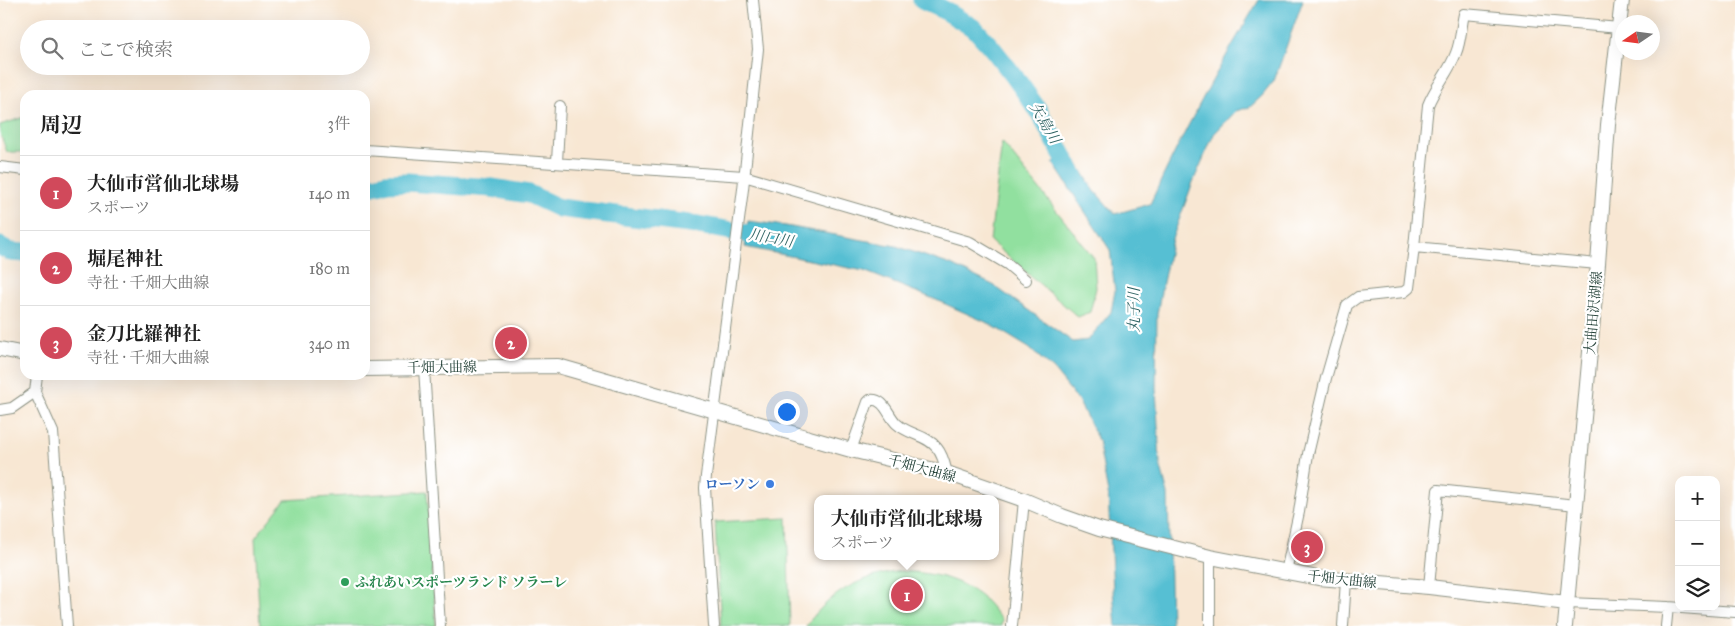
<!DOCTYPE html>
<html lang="ja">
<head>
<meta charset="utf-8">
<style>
  body { margin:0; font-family:"IM FELL Great Primer","Noto Serif JP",serif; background:#f6f6f6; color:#222 }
  .controls { position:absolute; right:15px; bottom:15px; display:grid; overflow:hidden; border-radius:10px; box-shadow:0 5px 20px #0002 }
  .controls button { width:45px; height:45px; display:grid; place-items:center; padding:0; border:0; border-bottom:1px solid #e0e0e0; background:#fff; color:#222; font:25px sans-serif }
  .compass { position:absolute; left:1615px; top:15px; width:45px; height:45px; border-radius:50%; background:#fff; box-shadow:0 5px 20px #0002; rotate:257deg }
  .you { position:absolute; left:786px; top:411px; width:18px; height:18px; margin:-12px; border:4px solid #fff; border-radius:50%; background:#1a73e8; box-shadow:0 0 0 8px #1a73e833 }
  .badge { display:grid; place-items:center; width:32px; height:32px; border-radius:50%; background:#d1495b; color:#fff; font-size:16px; font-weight:700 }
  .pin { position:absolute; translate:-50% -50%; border:2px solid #fff; box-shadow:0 1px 5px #0006 }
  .popup { position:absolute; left:814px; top:495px; width:185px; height:65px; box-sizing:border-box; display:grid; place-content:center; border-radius:10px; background:#fff; filter:drop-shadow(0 1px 4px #0005); font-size:16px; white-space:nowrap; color:#767676 }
  .popup b { font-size:19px; color:#222 }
  .popup::after { content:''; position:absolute; left:50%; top:100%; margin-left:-10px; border:10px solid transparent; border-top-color:#fff }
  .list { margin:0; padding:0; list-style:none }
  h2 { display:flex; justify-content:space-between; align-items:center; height:65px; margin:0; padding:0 20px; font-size:21px }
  h2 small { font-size:16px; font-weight:400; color:#767676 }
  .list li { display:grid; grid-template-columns:32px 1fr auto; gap:15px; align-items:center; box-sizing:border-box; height:75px; padding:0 20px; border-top:1px solid #e0e0e0 }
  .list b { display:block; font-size:19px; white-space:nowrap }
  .list p { margin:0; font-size:16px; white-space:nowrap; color:#767676 }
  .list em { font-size:16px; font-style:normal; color:#767676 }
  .icon { flex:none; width:28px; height:28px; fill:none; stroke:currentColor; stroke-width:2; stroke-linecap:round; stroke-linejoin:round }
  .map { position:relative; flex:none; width:1735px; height:626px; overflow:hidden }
  .search { position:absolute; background:#fff; box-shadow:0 5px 20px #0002; left:20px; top:20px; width:350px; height:55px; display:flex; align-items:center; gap:12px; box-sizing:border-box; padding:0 18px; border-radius:28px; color:#767676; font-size:19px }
  .panel { position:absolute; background:#fff; box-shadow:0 5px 20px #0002; left:20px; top:90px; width:350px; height:290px; border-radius:15px }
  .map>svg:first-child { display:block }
  .green { fill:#91e09f; stroke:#588e6a }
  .water { fill:#56bfd3; stroke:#3a7e84 }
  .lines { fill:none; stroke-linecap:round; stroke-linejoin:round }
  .river { stroke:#56bfd3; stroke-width:19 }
  .minor-casing { stroke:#8c9284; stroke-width:12 }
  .major-casing { stroke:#8c9284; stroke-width:16 }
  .minor { stroke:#fff; stroke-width:10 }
  .major { stroke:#fff; stroke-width:14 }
  .shop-dot { fill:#3f7fe0; stroke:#fff; stroke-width:2 }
  .leisure-dot { fill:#2e9e5b; stroke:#fff; stroke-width:2 }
  .labels { text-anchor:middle; stroke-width:4.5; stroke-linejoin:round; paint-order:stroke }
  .street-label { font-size:14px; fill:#1f3d34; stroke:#fff }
  .shop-label { font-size:14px; font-weight:bold; fill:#366cbe; stroke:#fff; text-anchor:end }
  .leisure-label { font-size:14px; font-weight:bold; fill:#27864d; stroke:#fff; text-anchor:start }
  .water-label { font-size:15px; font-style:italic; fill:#306464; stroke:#fff }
</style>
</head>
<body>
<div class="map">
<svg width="1735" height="626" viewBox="0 0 1735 626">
  <rect width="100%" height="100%" fill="#fff"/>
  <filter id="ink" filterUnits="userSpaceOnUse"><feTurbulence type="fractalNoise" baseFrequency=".02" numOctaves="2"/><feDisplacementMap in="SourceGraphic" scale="10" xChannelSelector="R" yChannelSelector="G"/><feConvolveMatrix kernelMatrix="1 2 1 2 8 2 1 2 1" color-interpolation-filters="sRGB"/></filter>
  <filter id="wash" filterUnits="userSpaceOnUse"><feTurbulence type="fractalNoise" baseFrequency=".0096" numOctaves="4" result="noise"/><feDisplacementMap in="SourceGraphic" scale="20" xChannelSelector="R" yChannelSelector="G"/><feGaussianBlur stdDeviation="1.12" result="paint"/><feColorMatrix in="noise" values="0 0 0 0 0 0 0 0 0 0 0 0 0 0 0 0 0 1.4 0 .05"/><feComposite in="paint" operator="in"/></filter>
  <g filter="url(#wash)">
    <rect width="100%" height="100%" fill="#f8e7d3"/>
    <!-- green -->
    <path class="green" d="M25 117V152H7L0 133V125Z
      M1002 142 1094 258 1096 288 1090 312 1078 317 990 241Z
      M427 491 436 626H260L255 538 285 500Z
      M787 518 790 626H721L715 522Z
      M900 571C931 573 959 577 984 599 990 605 996 613 1002 620L1001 626H806C831 592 858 577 900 571Z"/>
    <!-- water -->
    <path class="water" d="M1259 0H1303L1274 81 1262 96 1250 107 1236 111 1214 134 1193 182 1172 239 1161 292 1157 314 1156 388 1160 464 1168 494 1171 626H1116L1113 590 1108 493 1098 440 1078 400 1054 370 1029 348 988 323 934 299 864 271 745 247 748 221 786 226 896 246 951 265 993 285 1073 342 1088 340 1111 312 1115 291 1110 250 1053 163 1069 149 1093 189 1115 214 1150 204C1182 134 1219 66 1259 0Z"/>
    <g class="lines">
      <!-- river -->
      <path class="river" d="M922 0 946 11 975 29 992 48 1014 76 1038 110 1075 177
        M365 188 386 183 407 182 492 188 529 194 559 208 698 225 772 238
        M0 246 11 252 25 253"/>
    </g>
  </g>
  <g filter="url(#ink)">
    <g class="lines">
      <!-- minor casing -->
      <g class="minor-casing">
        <path id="minor" d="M365 150 744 176 970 242 1007 264 1026 280
          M557 162 560 106
          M0 167 25 170
          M1598 264 1414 247 1428 105C1435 87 1449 72 1456 53 1461 41 1461 27 1464 14L1619 28
          M424 368 440 626
          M37 375 35 392 53 432 67 626
          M0 410 12 408 35 392
          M851 450 868 402 870 400C885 398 888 416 897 424 909 435 927 435 937 448 943 455 945 465 947 473
          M1286 572 1299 512 1308 454 1326 378 1347 305 1358 297 1404 292 1409 288 1414 247
          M1429 587 1438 490 1576 505
          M1567 603 1668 607 1735 612
          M714 626 705 488 706 476 743 189 758 49 753 0
          M1012 626 1024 500
          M1210 626V557
          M1343 626 1346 580
          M1666 626 1668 607"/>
      </g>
      <!-- major casing -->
      <g class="major-casing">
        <path id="major" d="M0 349 25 354
          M365 369 558 366 851 450 947 473 1024 500 1062 516 1099 529 1210 557 1318 578 1429 587 1567 603
          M1565 626 1598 264 1608 125 1622 0"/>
      </g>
      <!-- minor -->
      <use href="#minor" class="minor"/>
      <!-- major -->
      <use href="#major" class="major"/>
    </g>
  </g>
  <!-- markers -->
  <circle class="shop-dot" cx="770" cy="484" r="5"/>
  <circle class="leisure-dot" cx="345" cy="582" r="5"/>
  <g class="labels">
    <!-- street labels -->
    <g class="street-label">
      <text transform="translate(1593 313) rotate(-85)" y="5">大曲田沢湖線</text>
      <text transform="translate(442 367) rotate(-1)" y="5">千畑大曲線</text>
      <text transform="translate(922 468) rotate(15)" y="5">千畑大曲線</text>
      <text transform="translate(1342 579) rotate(6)" y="5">千畑大曲線</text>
    </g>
    <!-- shop labels -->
    <g class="shop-label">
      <text x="760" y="489">ローソン</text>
    </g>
    <!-- leisure labels -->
    <g class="leisure-label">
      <text x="355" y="587">ふれあいスポーツランド ソラーレ</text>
    </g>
    <!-- water labels -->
    <g class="water-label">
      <text transform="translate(1045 123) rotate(59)" y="5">矢島川</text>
      <text transform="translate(771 238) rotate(10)" y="5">川口川</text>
      <text transform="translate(1134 310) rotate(-90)" y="5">丸子川</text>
    </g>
  </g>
</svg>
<div class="controls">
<button>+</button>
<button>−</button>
<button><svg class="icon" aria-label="layers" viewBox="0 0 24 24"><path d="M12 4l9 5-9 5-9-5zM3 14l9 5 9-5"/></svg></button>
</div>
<svg class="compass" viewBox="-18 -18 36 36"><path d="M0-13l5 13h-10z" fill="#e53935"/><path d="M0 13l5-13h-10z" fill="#767676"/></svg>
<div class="you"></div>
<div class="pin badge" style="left:907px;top:595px">1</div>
<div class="popup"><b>大仙市営仙北球場</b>スポーツ</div>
<div class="pin badge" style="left:511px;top:343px">2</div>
<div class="pin badge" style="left:1307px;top:547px">3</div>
<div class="search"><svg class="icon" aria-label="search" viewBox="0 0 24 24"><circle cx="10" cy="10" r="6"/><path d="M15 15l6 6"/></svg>ここで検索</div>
<section class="panel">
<h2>周辺<small>3件</small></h2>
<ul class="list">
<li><span class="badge">1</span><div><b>大仙市営仙北球場</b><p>スポーツ</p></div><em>140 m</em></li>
<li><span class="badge">2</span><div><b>堀尾神社</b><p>寺社 · 千畑大曲線</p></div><em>180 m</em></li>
<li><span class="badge">3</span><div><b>金刀比羅神社</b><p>寺社 · 千畑大曲線</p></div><em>340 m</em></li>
</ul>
</section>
</div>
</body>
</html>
